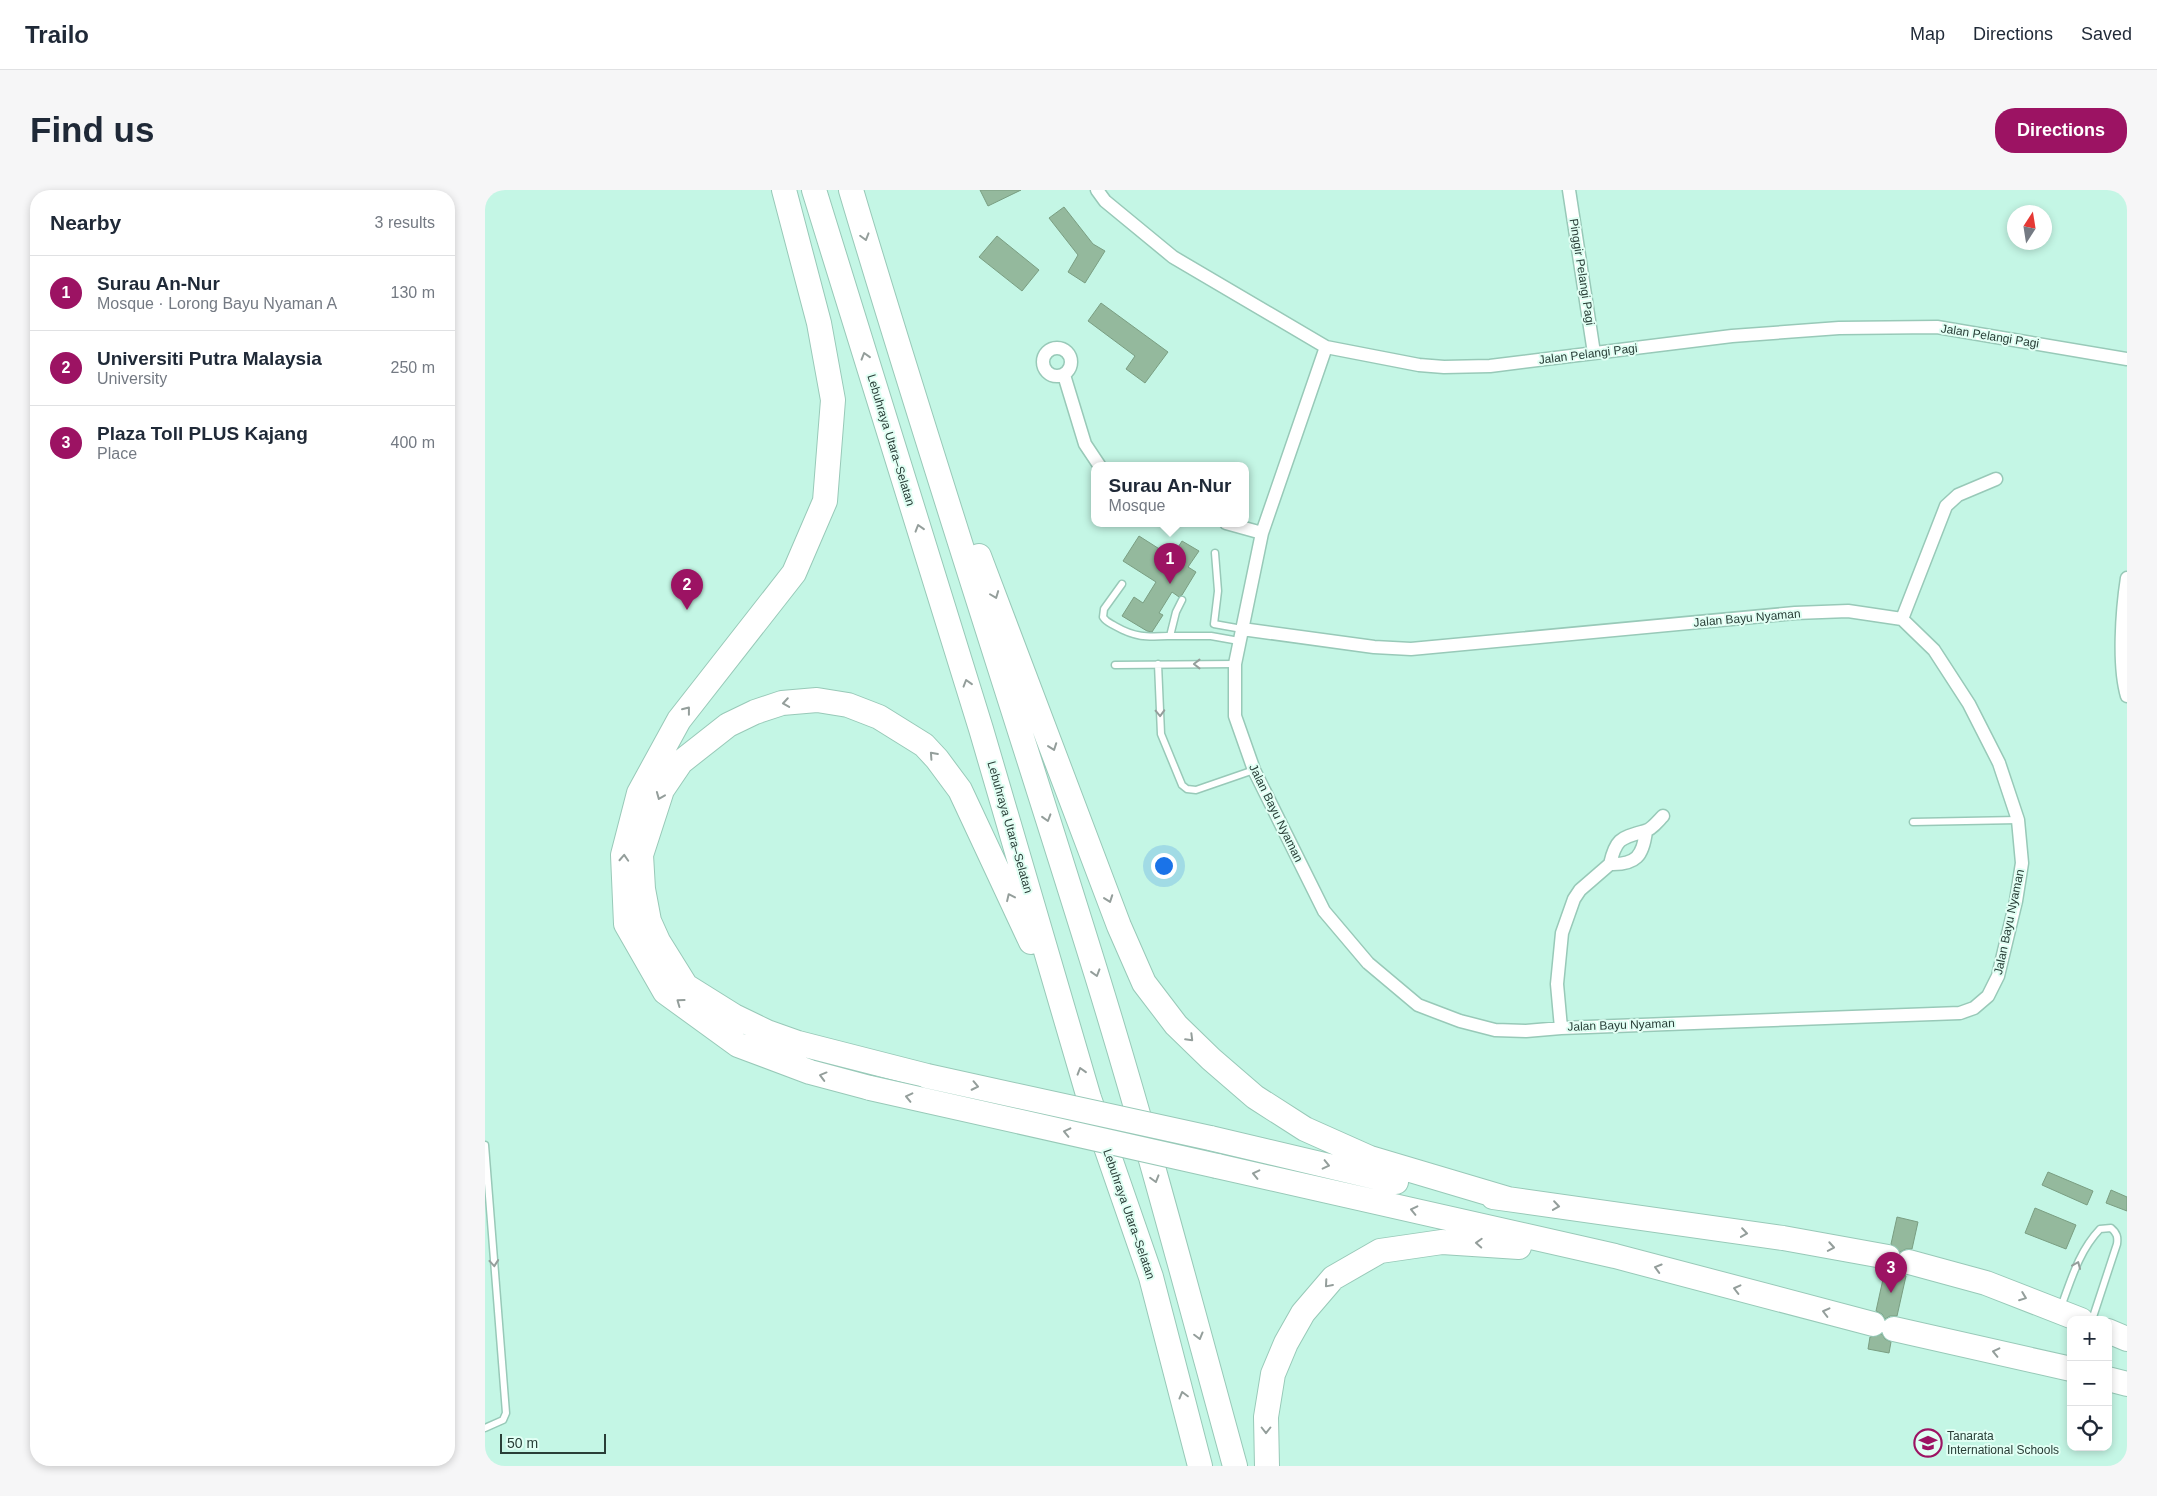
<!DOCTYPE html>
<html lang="en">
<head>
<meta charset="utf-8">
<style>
  body { margin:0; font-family:Helvetica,sans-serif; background:#f6f6f7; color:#1f2937 }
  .controls { position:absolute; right:15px; bottom:15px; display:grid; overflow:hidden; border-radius:10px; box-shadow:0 2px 8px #0003 }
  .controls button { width:45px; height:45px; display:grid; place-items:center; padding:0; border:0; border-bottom:1px solid #e0e1e3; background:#fff; color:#1f2937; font:25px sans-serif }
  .compass { position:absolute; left:1522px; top:15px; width:45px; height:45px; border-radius:50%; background:#fff; box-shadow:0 2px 8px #0003; rotate:12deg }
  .scale { position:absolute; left:15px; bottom:12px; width:106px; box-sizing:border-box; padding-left:5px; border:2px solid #293e37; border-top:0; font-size:14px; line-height:18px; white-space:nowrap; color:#293e37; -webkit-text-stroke:4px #e1fff4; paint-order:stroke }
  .you { position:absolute; left:678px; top:675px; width:18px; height:18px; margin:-12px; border:4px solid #fff; border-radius:50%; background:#1a73e8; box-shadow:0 0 0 8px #1a73e833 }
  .badge { display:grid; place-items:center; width:32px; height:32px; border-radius:50%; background:#9c1363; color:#fff; font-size:16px; font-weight:700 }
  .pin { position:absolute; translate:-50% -41px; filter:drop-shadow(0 1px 2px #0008) }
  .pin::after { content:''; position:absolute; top:26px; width:18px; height:15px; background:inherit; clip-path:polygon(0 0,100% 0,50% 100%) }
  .popup { position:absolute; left:606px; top:272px; width:158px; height:65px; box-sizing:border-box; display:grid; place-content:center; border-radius:10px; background:#fff; filter:drop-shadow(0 1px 4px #0005); font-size:16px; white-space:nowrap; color:#747a83 }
  .popup b { font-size:19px; color:#1f2937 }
  .popup::after { content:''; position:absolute; left:50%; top:100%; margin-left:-10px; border:10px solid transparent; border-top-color:#fff }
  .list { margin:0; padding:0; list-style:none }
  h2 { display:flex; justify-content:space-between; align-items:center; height:65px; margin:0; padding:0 20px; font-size:21px }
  h2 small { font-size:16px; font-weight:400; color:#747a83 }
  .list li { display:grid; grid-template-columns:32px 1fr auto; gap:15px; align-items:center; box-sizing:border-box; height:75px; padding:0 20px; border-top:1px solid #e0e1e3 }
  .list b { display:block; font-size:19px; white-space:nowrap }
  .list p { margin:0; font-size:16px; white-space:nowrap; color:#747a83 }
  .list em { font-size:16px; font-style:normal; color:#747a83 }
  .icon { flex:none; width:28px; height:28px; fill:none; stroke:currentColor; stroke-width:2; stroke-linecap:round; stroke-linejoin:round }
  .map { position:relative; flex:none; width:1642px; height:1276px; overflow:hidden; border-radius:20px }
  header { display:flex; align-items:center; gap:30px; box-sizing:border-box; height:70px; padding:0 25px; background:#fff; border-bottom:1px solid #e0e1e3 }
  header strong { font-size:24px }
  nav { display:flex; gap:28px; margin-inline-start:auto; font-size:18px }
  .intro { display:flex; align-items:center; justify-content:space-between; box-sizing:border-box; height:120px; padding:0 30px }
  h1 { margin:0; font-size:35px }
  .button { padding:12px 22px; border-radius:20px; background:#9c1363; color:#fff; font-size:18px; font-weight:700 }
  main { display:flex; gap:30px; padding:0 30px }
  aside { flex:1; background:#fff; border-radius:20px; box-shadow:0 2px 8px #0003 }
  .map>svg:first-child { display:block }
  .building { fill:#94b99d; stroke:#7a9e82 }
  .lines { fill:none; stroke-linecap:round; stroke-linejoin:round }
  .service-casing { stroke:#98c9b8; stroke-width:9 }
  .minor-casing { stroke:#98c9b8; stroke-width:15 }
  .motorway-casing { stroke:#98c9b8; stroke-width:26 }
  .service { stroke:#fff; stroke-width:6 }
  .minor { stroke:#fff; stroke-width:12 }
  .motorway { stroke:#fff; stroke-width:24 }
  .motorway-bridge-casing { stroke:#98c9b8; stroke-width:26; stroke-linecap:butt }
  .motorway-bridge { stroke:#fff; stroke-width:24 }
  .oneway { stroke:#949e9b }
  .labels { text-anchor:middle; stroke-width:4; stroke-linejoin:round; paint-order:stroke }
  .street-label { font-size:12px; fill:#293e37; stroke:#e1fff4 }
  .poi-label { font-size:12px; fill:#293e37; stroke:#e1fff4; text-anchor:start }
</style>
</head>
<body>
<header>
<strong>Trailo</strong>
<nav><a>Map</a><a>Directions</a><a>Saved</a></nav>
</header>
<div class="intro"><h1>Find us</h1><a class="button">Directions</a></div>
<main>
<aside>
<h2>Nearby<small>3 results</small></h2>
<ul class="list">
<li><span class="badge">1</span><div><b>Surau An-Nur</b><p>Mosque · Lorong Bayu Nyaman A</p></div><em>130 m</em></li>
<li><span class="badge">2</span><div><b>Universiti Putra Malaysia</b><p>University</p></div><em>250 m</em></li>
<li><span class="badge">3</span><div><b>Plaza Toll PLUS Kajang</b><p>Place</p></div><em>400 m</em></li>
</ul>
</aside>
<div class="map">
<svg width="1642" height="1276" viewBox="0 0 1642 1276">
  <rect width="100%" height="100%" fill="#c4f6e5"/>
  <!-- building -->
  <path class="building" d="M495 0H536L503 16Z
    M579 17 608 54 620 61 600 93 583 82 593 65 564 28Z
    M512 46 554 80 537 101 494 67Z
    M616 113 683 162 660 193 641 179 650 166 603 131Z
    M654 346 687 367 697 351 714 361 703 377 711 382 697 405 694 407 687 402 674 423 678 425 667 442 662 441 637 426 649 407 658 413 671 392 638 371Z
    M1563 982 1608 1001 1602 1015 1557 995Z
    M1626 1000 1642 1007V1021L1621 1013Z
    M1550 1018 1591 1035 1581 1059 1540 1043Z
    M1412 1027 1433 1032 1427 1059H1421L1415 1062 1406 1054Z
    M1412 1077 1415 1082 1421 1086 1412 1126H1405L1400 1129 1397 1124 1391 1121 1400 1080Z
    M1397 1144 1400 1149 1406 1152 1404 1163 1383 1159 1385 1147Z"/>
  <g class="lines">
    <!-- service casing -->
    <g class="service-casing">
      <path id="service" d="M730 363 733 401 729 434 757 439
        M637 394 619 419 618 427C621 432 625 433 630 436 651 448 662 447 685 446
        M697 410 691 422 685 446H726L754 451
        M673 474 676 544 697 595 702 599 711 600 769 580
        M630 475 750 474
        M1428 632 1533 630
        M0 955 21 1223 18 1230 0 1238
        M1576 1117C1586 1090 1594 1061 1615 1039L1626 1038C1632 1043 1633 1047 1632 1054L1607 1130"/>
    </g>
    <!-- minor casing -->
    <g class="minor-casing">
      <path id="minor" d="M612 0 620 11 688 67 841 157 934 175 959 177 1005 176 1247 146 1354 138 1452 137 1642 169
        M1084 0 1109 163
        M558 172a14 14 0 1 1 28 0a14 14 0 1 1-28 0Z
        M579 185 600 254 614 275
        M741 333 777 343
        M1642 388C1637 420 1633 476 1642 506
        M1417 429 1461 316 1473 305 1511 289
        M757 439 889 457 926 459 1310 423 1363 421 1417 429 1449 460 1484 514 1514 573 1533 630 1537 673 1531 711 1513 786 1503 806 1489 818 1475 823 1076 838 1041 841 1010 840 975 831 933 815 883 773 839 721 769 580 750 526V474L777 343 841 157
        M1125 674C1131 648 1136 648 1160 641 1166 640 1173 631 1178 626
        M1076 838 1072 794 1077 743 1089 709 1095 700 1125 674C1151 675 1158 666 1161 641"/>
    </g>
    <!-- motorway casing -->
    <g class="motorway-casing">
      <path id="motorway" d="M299 0 334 133 348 210 340 311 309 383 194 530 154 603 138 665 141 734 180 802 253 855 325 882 385 898
        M329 0 496 539 604 908 666 1087 715 1276
        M366 0C444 263 531 524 612 786 662 948 705 1112 750 1276
        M494 366 634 736 659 793 691 835 726 869 770 907 820 939 885 968 1023 1009
        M442 886 313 853 282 842 249 826 201 796 173 751 164 731 158 699 156 665 177 600 196 572 243 535 270 522 297 513 332 510 363 515 394 527 439 555 452 569 475 600 546 752
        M725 948 911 992
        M732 976 1130 1066 1388 1134
        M1008 1007 1298 1048 1403 1067
        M1424 1072 1501 1093 1596 1130
        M1409 1139 1586 1179
        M1623 1141 1642 1149
        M1623 1189 1642 1194
        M782 1276 781 1227 788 1184 801 1153 818 1123 848 1088 895 1061 957 1052 1034 1057"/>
    </g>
    <!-- service -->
    <use href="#service" class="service"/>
    <!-- minor -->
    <use href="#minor" class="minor"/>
    <!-- motorway -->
    <use href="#motorway" class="motorway"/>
    <!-- motorway-bridge casing -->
    <g class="motorway-bridge-casing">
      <path id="motorway-bridge" d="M442 886 725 948
        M385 898 732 976"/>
    </g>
    <!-- motorway-bridge -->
    <use href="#motorway-bridge" class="motorway-bridge"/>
  </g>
  <!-- one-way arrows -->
  <defs><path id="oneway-chevron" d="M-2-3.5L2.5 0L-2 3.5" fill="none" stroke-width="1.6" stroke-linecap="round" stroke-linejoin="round" transform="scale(1.25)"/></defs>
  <g class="oneway">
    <use href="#oneway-chevron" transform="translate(380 47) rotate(74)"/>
    <use href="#oneway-chevron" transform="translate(380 166) rotate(-107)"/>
    <use href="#oneway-chevron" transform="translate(434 338) rotate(-107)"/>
    <use href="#oneway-chevron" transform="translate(510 405) rotate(69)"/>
    <use href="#oneway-chevron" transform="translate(712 474) rotate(-180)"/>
    <use href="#oneway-chevron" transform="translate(482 493) rotate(-107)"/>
    <use href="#oneway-chevron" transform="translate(301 513) rotate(171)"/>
    <use href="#oneway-chevron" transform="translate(202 520) rotate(-52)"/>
    <use href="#oneway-chevron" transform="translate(675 523) rotate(88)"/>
    <use href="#oneway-chevron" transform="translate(568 557) rotate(70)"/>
    <use href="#oneway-chevron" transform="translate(448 565) rotate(-132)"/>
    <use href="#oneway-chevron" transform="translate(175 606) rotate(112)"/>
    <use href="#oneway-chevron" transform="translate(562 628) rotate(73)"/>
    <use href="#oneway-chevron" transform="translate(139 668) rotate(-87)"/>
    <use href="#oneway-chevron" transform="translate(525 707) rotate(-115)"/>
    <use href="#oneway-chevron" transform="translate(624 709) rotate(70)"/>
    <use href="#oneway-chevron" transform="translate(611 783) rotate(73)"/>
    <use href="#oneway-chevron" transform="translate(195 812) rotate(-144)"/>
    <use href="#oneway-chevron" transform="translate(705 848) rotate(45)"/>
    <use href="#oneway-chevron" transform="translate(596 881) rotate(-107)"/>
    <use href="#oneway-chevron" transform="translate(338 886) rotate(-165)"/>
    <use href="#oneway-chevron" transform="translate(490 896) rotate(12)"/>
    <use href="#oneway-chevron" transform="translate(424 907) rotate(-167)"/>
    <use href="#oneway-chevron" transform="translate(582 942) rotate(-167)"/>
    <use href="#oneway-chevron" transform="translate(841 975) rotate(13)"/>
    <use href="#oneway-chevron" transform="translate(771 984) rotate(-167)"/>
    <use href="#oneway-chevron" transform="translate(670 989) rotate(74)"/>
    <use href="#oneway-chevron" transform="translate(1071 1016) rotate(8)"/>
    <use href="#oneway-chevron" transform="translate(929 1020) rotate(-167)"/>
    <use href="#oneway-chevron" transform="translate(1259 1043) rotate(8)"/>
    <use href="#oneway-chevron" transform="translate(994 1053) rotate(-177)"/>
    <use href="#oneway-chevron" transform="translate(1346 1057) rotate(10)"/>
    <use href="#oneway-chevron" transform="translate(9 1073) rotate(85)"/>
    <use href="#oneway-chevron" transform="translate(1592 1075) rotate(-67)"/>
    <use href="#oneway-chevron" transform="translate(1173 1078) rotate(-164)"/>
    <use href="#oneway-chevron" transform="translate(843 1094) rotate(131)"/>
    <use href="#oneway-chevron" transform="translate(1252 1099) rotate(-166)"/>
    <use href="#oneway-chevron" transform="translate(1538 1107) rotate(21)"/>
    <use href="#oneway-chevron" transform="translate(1341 1122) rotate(-166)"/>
    <use href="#oneway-chevron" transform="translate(714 1146) rotate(75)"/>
    <use href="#oneway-chevron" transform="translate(1511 1162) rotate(-167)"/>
    <use href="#oneway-chevron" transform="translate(698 1205) rotate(-105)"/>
    <use href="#oneway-chevron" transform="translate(781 1240) rotate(90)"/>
  </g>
  <!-- icons -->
  <defs>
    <g id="school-ring" transform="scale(1.4375)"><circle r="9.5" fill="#e1fff4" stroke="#9c1363" stroke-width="1.5"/><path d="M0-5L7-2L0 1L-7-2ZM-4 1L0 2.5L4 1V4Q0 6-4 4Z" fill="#9c1363"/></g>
  </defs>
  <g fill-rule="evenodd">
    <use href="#school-ring" x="1443" y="1253"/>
  </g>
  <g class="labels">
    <!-- street labels -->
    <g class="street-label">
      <text transform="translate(1097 82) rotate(81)" y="4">Pinggir Pelangi Pagi</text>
      <text transform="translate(1505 146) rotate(9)" y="4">Jalan Pelangi Pagi</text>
      <text transform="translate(1103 164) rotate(-7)" y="4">Jalan Pelangi Pagi</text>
      <text transform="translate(406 250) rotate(73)" y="4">Lebuhraya Utara–Selatan</text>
      <text transform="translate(1262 428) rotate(-5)" y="4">Jalan Bayu Nyaman</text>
      <text transform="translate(791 623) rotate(64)" y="4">Jalan Bayu Nyaman</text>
      <text transform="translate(525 637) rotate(74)" y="4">Lebuhraya Utara–Selatan</text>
      <text transform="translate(1524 732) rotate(-78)" y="4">Jalan Bayu Nyaman</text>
      <text transform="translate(1136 835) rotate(-2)" y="4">Jalan Bayu Nyaman</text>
      <text transform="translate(644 1024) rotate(71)" y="4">Lebuhraya Utara–Selatan</text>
    </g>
    <!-- poi labels -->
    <g class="poi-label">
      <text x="1462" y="1250">Tanarata<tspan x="1462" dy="14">International Schools</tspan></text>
    </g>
  </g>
</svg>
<div class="controls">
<button>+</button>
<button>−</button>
<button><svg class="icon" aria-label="locate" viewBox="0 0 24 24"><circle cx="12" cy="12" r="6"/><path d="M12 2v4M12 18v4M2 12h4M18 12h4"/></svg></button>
</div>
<svg class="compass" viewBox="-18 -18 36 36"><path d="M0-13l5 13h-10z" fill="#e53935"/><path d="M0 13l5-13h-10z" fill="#747a83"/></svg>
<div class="scale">50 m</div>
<div class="you"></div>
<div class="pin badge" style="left:685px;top:394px">1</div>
<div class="popup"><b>Surau An-Nur</b>Mosque</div>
<div class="pin badge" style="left:202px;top:420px">2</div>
<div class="pin badge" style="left:1406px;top:1103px">3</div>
</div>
</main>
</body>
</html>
